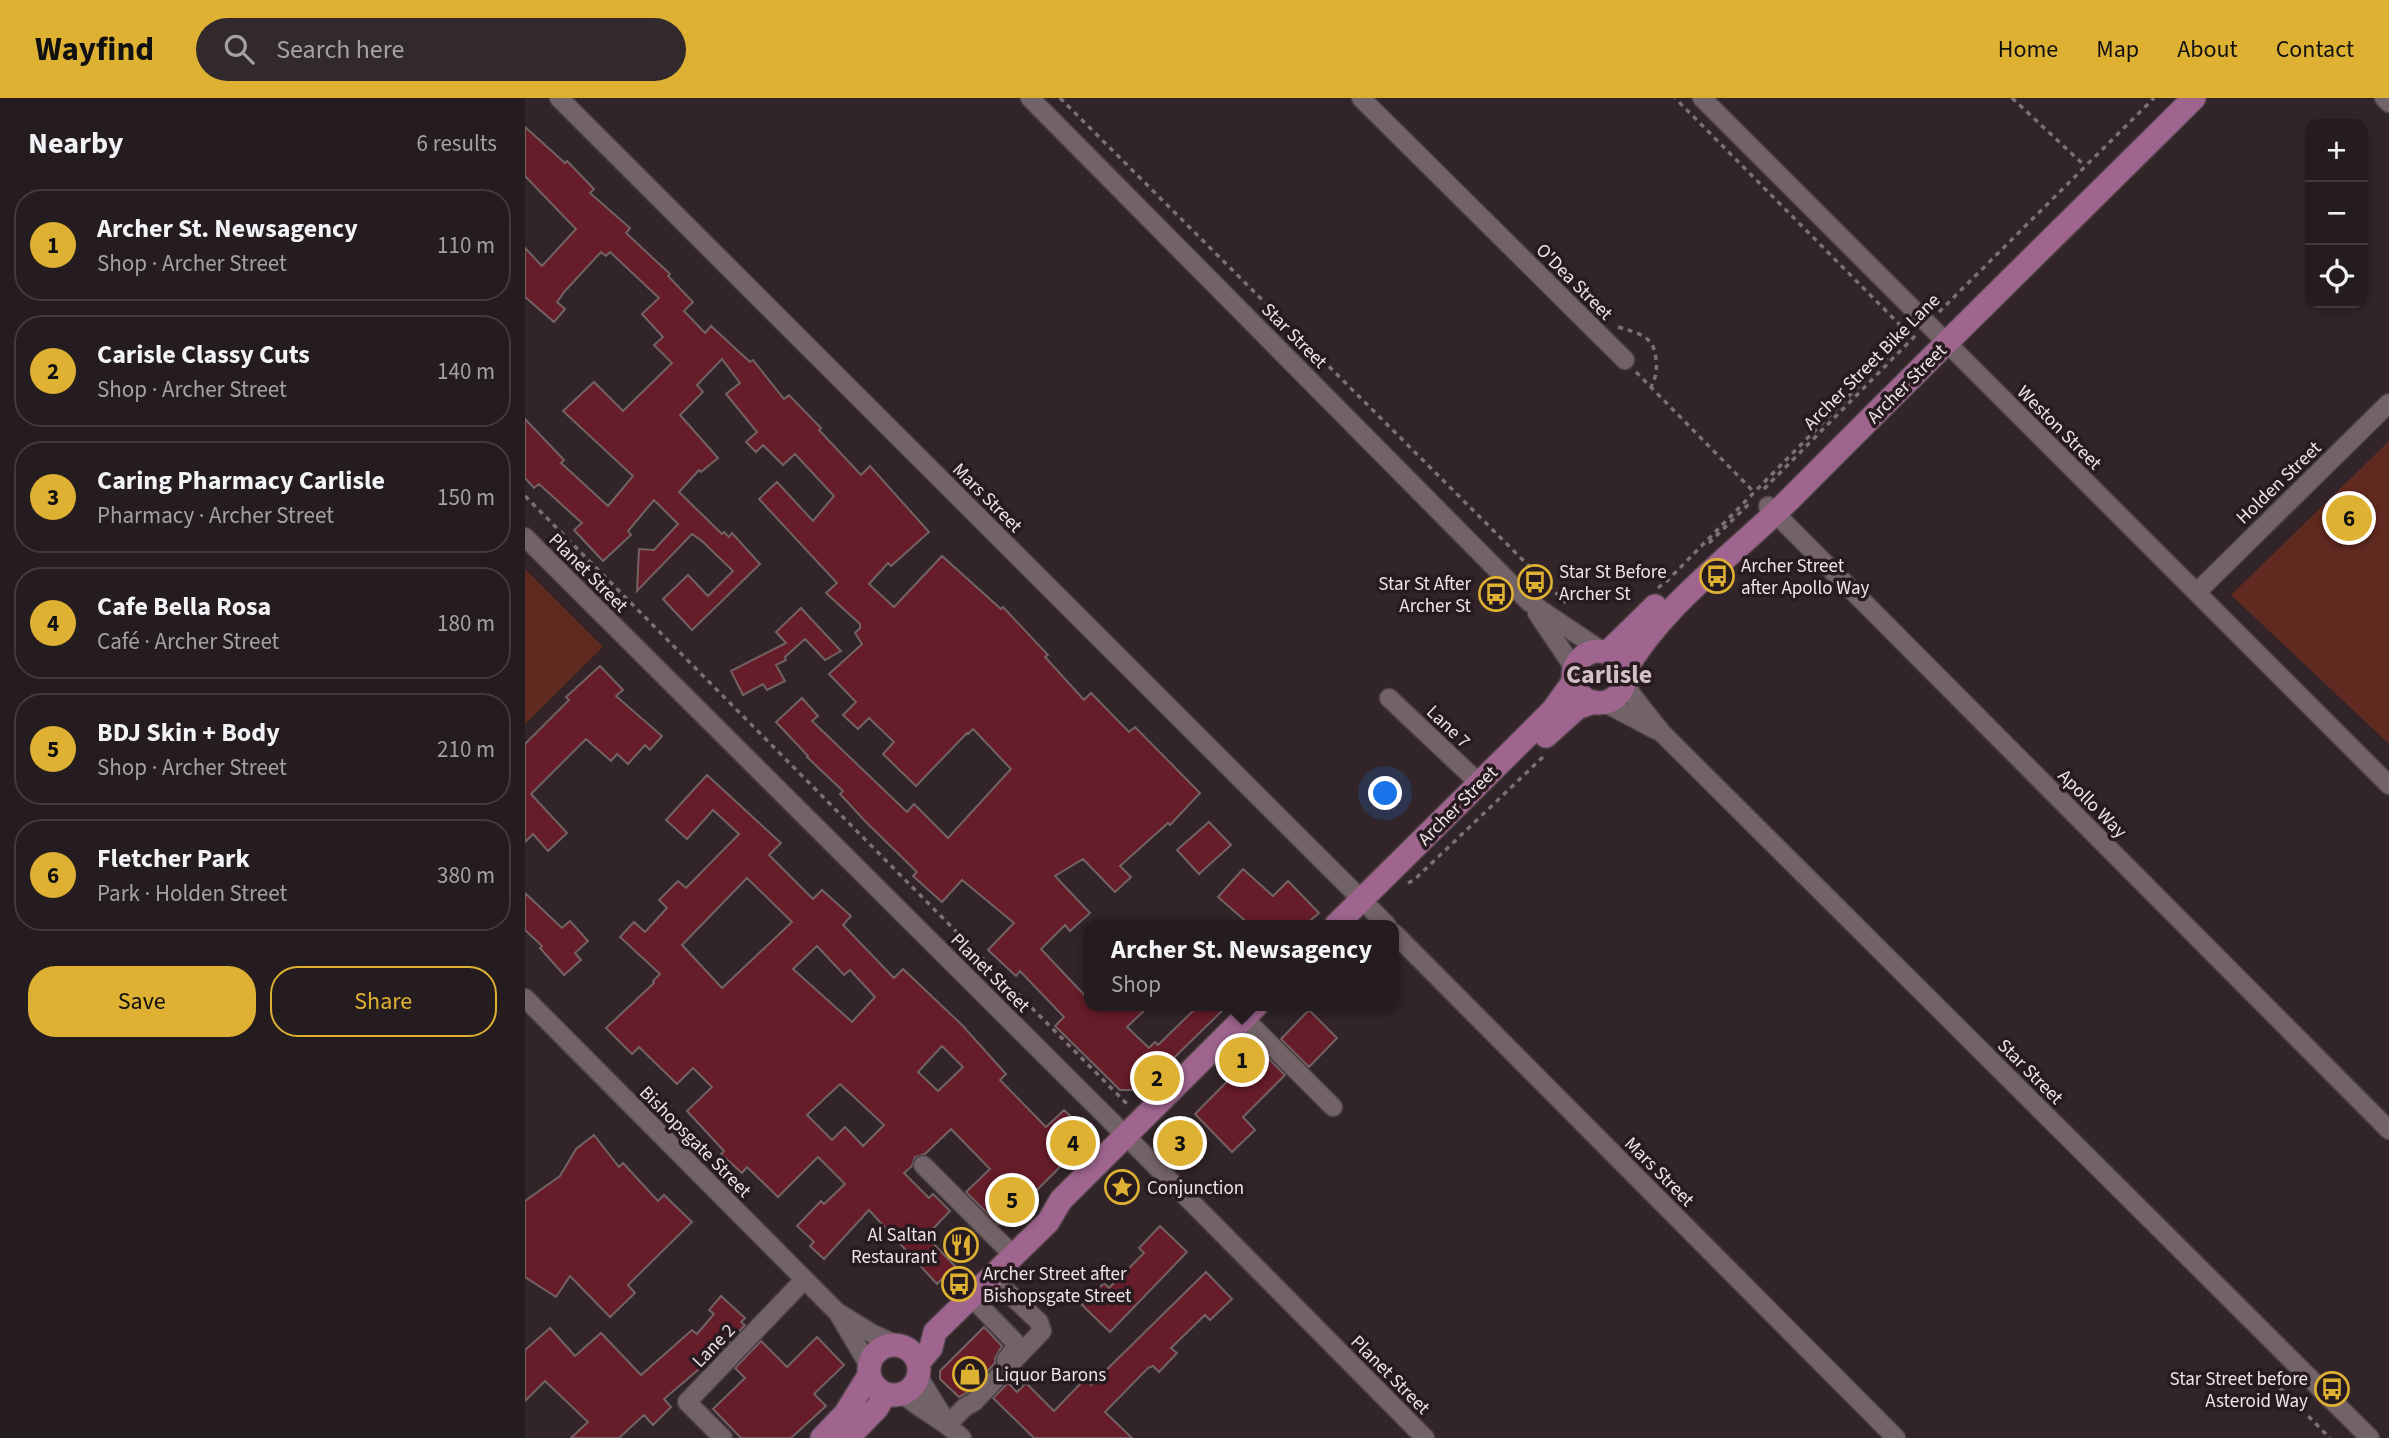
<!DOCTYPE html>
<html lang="en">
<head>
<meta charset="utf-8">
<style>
  body { margin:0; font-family:"Source Sans 3",sans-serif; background:#31292c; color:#f1f3f6 }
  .controls { position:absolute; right:21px; top:21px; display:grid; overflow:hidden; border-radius:14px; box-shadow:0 4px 10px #0003 }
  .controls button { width:63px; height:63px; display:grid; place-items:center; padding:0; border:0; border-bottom:2px solid #423a3d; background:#251c1f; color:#f1f3f6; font:35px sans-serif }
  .you { position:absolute; left:861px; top:696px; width:24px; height:24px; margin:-18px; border:5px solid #fff; border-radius:50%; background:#1a73e8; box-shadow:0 0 0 10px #1a73e833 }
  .badge { display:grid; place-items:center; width:46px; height:46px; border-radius:50%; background:#deb133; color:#111; font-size:23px; font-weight:700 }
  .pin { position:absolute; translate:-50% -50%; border:4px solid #fff; box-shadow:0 2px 7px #0006 }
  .popup { position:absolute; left:559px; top:822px; width:315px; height:91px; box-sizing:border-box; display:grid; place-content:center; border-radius:14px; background:#251c1f; filter:drop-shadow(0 2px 5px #0005); font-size:23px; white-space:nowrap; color:#a3a1a4 }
  .popup b { font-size:26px; color:#f1f3f6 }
  .popup::after { content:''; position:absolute; left:50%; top:100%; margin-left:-14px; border:14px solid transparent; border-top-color:#251c1f }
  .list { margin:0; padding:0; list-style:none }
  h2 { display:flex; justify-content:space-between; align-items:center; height:91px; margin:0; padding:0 28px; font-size:30px }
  h2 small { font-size:23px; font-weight:400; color:#a3a1a4 }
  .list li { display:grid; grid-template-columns:46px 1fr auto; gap:21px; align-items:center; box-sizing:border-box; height:112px; margin:0 14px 14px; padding:0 14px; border:2px solid #423a3d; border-radius:28px }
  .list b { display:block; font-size:26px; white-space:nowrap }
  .list p { margin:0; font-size:23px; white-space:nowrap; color:#a3a1a4 }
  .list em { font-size:23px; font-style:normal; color:#a3a1a4 }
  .actions { display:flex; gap:14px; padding:21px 28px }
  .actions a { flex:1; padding:16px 0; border:2px solid #deb133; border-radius:28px; text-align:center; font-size:24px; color:#deb133 }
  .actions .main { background:#deb133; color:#111 }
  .icon { flex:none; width:38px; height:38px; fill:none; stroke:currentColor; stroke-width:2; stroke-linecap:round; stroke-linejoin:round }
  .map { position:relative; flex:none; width:1864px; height:1340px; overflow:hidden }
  header { display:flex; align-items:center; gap:42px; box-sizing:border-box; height:98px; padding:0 35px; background:#deb133; color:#111 }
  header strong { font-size:33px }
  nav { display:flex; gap:38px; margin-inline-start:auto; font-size:24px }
  .search { width:490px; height:63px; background:#31292c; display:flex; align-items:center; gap:18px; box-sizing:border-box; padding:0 24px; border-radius:38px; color:#a3a1a4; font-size:26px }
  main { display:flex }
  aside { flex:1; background:#251c1f }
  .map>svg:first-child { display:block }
  .green { fill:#612a20 }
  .building { fill:#671c2a; stroke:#726263; stroke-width:2; fill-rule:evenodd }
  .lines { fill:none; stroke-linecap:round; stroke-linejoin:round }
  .minor-casing { stroke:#4c4145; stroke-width:21 }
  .major-casing { stroke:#4c4145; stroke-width:26 }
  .path { stroke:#7b7174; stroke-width:3.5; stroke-dasharray:5 5; stroke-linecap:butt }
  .minor { stroke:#726368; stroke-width:18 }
  .major { stroke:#9f658f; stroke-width:23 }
  .labels { text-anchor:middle; stroke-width:7; stroke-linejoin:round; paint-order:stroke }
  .street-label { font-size:19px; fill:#ede4e7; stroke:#271b20 }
  .poi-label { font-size:19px; fill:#ede4e7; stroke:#271b20; text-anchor:start }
  .district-label { font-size:26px; font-weight:bold; fill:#d1c0c6; stroke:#271b20 }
</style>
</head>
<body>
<header>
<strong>Wayfind</strong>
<div class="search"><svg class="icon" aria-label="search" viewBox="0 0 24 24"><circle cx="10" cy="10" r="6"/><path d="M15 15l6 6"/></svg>Search here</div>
<nav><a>Home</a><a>Map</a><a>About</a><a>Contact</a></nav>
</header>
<main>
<aside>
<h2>Nearby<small>6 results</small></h2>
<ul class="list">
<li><span class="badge">1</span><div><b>Archer St. Newsagency</b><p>Shop · Archer Street</p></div><em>110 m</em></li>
<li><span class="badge">2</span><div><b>Carisle Classy Cuts</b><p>Shop · Archer Street</p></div><em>140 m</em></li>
<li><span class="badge">3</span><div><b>Caring Pharmacy Carlisle</b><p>Pharmacy · Archer Street</p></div><em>150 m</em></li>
<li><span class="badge">4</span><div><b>Cafe Bella Rosa</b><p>Café · Archer Street</p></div><em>180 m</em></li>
<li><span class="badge">5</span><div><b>BDJ Skin + Body</b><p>Shop · Archer Street</p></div><em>210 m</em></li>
<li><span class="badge">6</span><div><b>Fletcher Park</b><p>Park · Holden Street</p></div><em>380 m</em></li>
</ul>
<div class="actions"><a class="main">Save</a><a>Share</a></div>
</aside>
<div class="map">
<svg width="1864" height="1340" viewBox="0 0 1864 1340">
  <rect width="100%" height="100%" fill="#312529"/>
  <!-- green -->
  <path class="green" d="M1864 343V646L1706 497Z
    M0 471 78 549 0 626Z"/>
  <!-- building -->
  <path class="building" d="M0 29 40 65 42 63 69 91 65 95 105 130 101 135 145 176 143 178 168 204 159 213 180 235 186 228 225 264 228 262 259 301 264 297 296 330 294 332 336 377 345 368 404 434 366 468 363 465 344 486 369 509 417 458 476 511 478 509 523 557 520 559 559 602 566 595 604 634 610 629 675 695 645 727 643 725 595 768 606 779 590 794 558 761 530 778 565 815 545 833 540 827 516 851 565 903V908H624L602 929 624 950 630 944 633 947 673 908H702L616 992H595L530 928 539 919 495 873 491 878 463 852 489 825 437 782 417 804 388 778 392 774 340 723 315 696 318 693 282 659 283 658 251 624 277 600 293 618 287 623 382 714 389 706 423 740 486 671 448 631 443 636 442 635 391 688 358 656 369 644 344 620 333 631 318 617 331 604 304 576 337 546 330 535 335 530V526L301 495 312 485 234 401 252 384 288 423 309 398 270 356 258 367 238 347 231 354 221 344 232 334 201 296 215 285 197 261 172 287 178 294 155 317 193 360 176 374 174 372 154 394 197 436 199 434 204 439 207 435 235 466 167 532 138 501 163 477 183 498 208 473 177 443 167 436 112 493 114 451 129 452 153 426 129 402 103 433 106 437 78 463 49 432 57 425 14 386 9 390 0 380V321L39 362 36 365 83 408 108 378 38 313 69 284 98 313 147 265 129 247 138 239 117 216 134 200 85 154 81 158 76 154 40 193 32 204 40 211 29 224 0 199V150L17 168 51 131 0 78Z
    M276 510 316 553 300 562 280 541 260 559 261 562 251 567 260 583 242 592 238 586 218 597 206 573 261 545 251 534Z
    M75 568 98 592 91 598 137 638 125 652 120 647 103 666 92 656 86 663 61 641 6 696 42 735 23 753 8 736 0 744V646L44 602 41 599Z
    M182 677 256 745 244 757 288 801 297 792 326 818 318 827 369 880 378 871 437 927 481 976 475 982 521 1029 539 1012 553 1025 558 1020 571 1032V1048L548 1070 541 1063 479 1125 473 1126 441 1094 465 1071 426 1031 400 1056 390 1059 387 1068 379 1075 404 1100 408 1096 425 1113 401 1138 430 1168 412 1186 344 1112 299 1161 285 1148 289 1144 272 1128 296 1103 299 1106 320 1086 293 1059 253 1099 222 1069 217 1075 196 1056 199 1053 162 1013 187 989 168 970 152 986 114 949 107 956 81 930 129 885 128 883 135 876 95 839 109 824 120 834 142 810 134 802 153 783 161 790 214 736 188 712 162 741 141 722ZM222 780 267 824 197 890 157 847ZM292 848 319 877 325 872 350 899 327 924 268 871ZM417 948 438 969 413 993 393 974ZM315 986 359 1027 338 1048 320 1029 307 1042 282 1017Z
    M684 724 706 747 674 776 652 752Z
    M718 771 748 798 763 783 794 815 780 827H725L693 799Z
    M0 795 37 830 45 823 63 843 50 855 56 862 39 877 15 850 17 848 0 832Z
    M784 912 812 940 784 969 756 941Z
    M734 951 760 977 718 1019 730 1032 707 1054 670 1016Z
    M69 1037 94 1069 98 1065 133 1103 139 1097 167 1124 103 1187 110 1195 85 1219 45 1178 31 1199 0 1179V1103L35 1078 51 1051Z
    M635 1128 662 1154 585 1234 557 1207 579 1185 584 1190 619 1155 614 1150Z
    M681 1174 707 1201 685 1222 680 1217 646 1250 652 1255 634 1274 628 1268 623 1270 580 1314 607 1340H509L468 1300 483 1285 492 1294 501 1285 529 1313 560 1281 566 1287Z
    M196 1198 220 1220 216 1224 220 1227 194 1254 139 1301 146 1309 128 1327 119 1317 94 1340H46L63 1324 20 1283 0 1303V1252L25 1230 50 1258 76 1235 116 1277 167 1232 172 1236 189 1216 184 1212Z
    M459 1229 477 1248 470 1260V1265L443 1294 434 1299 415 1281V1273Z
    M292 1239 319 1267 289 1296 301 1308 266 1340H216L188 1311 220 1280 210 1270 236 1243 262 1269Z"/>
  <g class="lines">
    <!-- minor casing -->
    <g class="minor-casing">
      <path id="minor" d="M34 0 862 827
        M505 0 1004 504 1077 553
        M836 0 1100 262
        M1177 0 1864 687
        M1859 0 1864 5
        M1243 408 1864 1032
        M0 439 595 1032 900 1340
        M1672 494 1864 305
        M1012 515 1049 570
        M1099 580 1107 597 1137 635 1845 1340
        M864 600 954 685
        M1078 604 1131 632
        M869 835 1371 1340
        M0 900 312 1214 346 1235 370 1246
        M728 929 808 1009
        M398 1067 488 1157
        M446 1199 490 1244V1250L481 1262
        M314 1217 343 1266
        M393 1278 421 1323
        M378 1296C396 1313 419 1322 437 1340
        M423 1326 440 1309 449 1304 517 1233 514 1224 467 1179
        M198 1340 162 1304 279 1182"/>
    </g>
    <!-- major casing -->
    <g class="major-casing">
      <path id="major" d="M1048 579a26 26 0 1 1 52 0a26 26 0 1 1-52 0Z
        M1082 555 1130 508
        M1099 574C1140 504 1210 456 1267 399 1400 265 1535 133 1669 0
        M1021 638 1052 610 1069 604
        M811 827 998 642 1028 612 1048 584
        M344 1272a25 25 0 1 1 50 0a25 25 0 1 1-50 0Z
        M393 1265 406 1250 410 1234 523 1124 536 1102 731 908
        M297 1340 320 1316 343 1279
        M323 1340 352 1310 360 1296"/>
    </g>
    <!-- path -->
    <path class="path" d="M535 0 1044 508
      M1487 0 1560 68
      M1414 214 1629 0
      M1093 229C1113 235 1130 238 1131 262 1132 273 1131 279 1126 289
      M1111 274 1228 393
      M1239 391 1391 237
      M0 398 604 1008
      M1184 445 1226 404
      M1141 484 1372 249 1374 226 1150 0
      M1133 490 1141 483
      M883 785 889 782 1020 657
      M1755 1290 1805 1340"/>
    <!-- minor -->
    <use href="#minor" class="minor"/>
    <!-- major -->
    <use href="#major" class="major"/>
  </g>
  <!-- icons -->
  <defs>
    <g id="bus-ring" transform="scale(1.75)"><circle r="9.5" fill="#271b20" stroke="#deb133" stroke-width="1.5"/><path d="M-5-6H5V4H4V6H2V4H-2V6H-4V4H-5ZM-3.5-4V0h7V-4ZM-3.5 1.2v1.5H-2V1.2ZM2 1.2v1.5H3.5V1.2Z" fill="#deb133"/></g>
    <g id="sight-ring" transform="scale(1.75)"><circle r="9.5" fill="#271b20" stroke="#deb133" stroke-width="1.5"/><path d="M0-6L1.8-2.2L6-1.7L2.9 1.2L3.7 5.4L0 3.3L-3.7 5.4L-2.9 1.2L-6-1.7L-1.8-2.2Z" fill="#deb133"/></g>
    <g id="restaurant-ring" transform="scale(1.75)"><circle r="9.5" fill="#271b20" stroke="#deb133" stroke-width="1.5"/><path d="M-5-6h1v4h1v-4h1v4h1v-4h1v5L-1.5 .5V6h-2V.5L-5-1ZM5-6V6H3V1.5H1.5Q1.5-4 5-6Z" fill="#deb133"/></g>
    <g id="shop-ring" transform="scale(1.75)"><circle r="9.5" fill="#271b20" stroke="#deb133" stroke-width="1.5"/><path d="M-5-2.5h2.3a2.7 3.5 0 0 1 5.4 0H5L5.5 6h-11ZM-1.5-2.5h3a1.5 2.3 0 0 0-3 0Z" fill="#deb133"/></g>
  </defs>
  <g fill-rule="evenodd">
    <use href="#bus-ring" x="1192" y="478"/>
    <use href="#bus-ring" x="1010" y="484"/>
    <use href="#bus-ring" x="971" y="496"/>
    <use href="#sight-ring" x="597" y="1089"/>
    <use href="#restaurant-ring" x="436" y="1147"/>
    <use href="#bus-ring" x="434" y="1186"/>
    <use href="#shop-ring" x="445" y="1276"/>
    <use href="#bus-ring" x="1807" y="1291"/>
  </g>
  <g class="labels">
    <!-- street labels -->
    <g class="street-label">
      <text transform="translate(1050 183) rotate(45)" y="7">O'Dea Street</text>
      <text transform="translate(770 237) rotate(45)" y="7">Star Street</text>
      <text transform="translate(1346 263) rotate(-45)" y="7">Archer Street Bike Lane</text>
      <text transform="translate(1381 285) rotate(-45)" y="7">Archer Street</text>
      <text transform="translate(1535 329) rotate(45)" y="7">Weston Street</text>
      <text transform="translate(1753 384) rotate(-44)" y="7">Holden Street</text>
      <text transform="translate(463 399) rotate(45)" y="7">Mars Street</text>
      <text transform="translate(64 474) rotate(45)" y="7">Planet Street</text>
      <text transform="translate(924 628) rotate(44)" y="7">Lane 7</text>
      <text transform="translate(1568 705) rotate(45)" y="7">Apollo Way</text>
      <text transform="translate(932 707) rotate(-45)" y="7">Archer Street</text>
      <text transform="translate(466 874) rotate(45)" y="7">Planet Street</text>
      <text transform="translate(1506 973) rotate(45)" y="7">Star Street</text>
      <text transform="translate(171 1043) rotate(45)" y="7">Bishopsgate Street</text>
      <text transform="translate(1135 1073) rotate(45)" y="7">Mars Street</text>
      <text transform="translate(188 1247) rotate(-46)" y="7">Lane 2</text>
      <text transform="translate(866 1276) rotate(45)" y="7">Planet Street</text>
    </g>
    <!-- poi labels -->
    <g class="poi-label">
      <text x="1216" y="474">Archer Street<tspan x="1216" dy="22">after Apollo Way</tspan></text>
      <text x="1034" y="480">Star St Before<tspan x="1034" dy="22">Archer St</tspan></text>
      <text x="946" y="492" text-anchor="end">Star St After<tspan x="946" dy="22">Archer St</tspan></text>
      <text x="622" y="1096">Conjunction</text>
      <text x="412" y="1143" text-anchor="end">Al Saltan<tspan x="412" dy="22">Restaurant</tspan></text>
      <text x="458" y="1182">Archer Street after<tspan x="458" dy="22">Bishopsgate Street</tspan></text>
      <text x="470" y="1283">Liquor Barons</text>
      <text x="1783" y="1287" text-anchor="end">Star Street before<tspan x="1783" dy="22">Asteroid Way</tspan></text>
    </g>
    <!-- district labels -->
    <g class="district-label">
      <text x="1084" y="585">Carlisle</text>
    </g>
  </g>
</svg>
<div class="controls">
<button>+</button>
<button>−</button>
<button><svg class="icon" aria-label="locate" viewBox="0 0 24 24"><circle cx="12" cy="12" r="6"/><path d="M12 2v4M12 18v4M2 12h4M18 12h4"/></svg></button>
</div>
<div class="you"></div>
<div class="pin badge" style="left:717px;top:962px">1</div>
<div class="popup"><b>Archer St. Newsagency</b>Shop</div>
<div class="pin badge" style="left:632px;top:980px">2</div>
<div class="pin badge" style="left:655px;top:1045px">3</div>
<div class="pin badge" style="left:548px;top:1045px">4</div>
<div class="pin badge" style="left:487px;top:1102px">5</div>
<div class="pin badge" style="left:1824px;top:420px">6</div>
</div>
</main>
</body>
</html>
